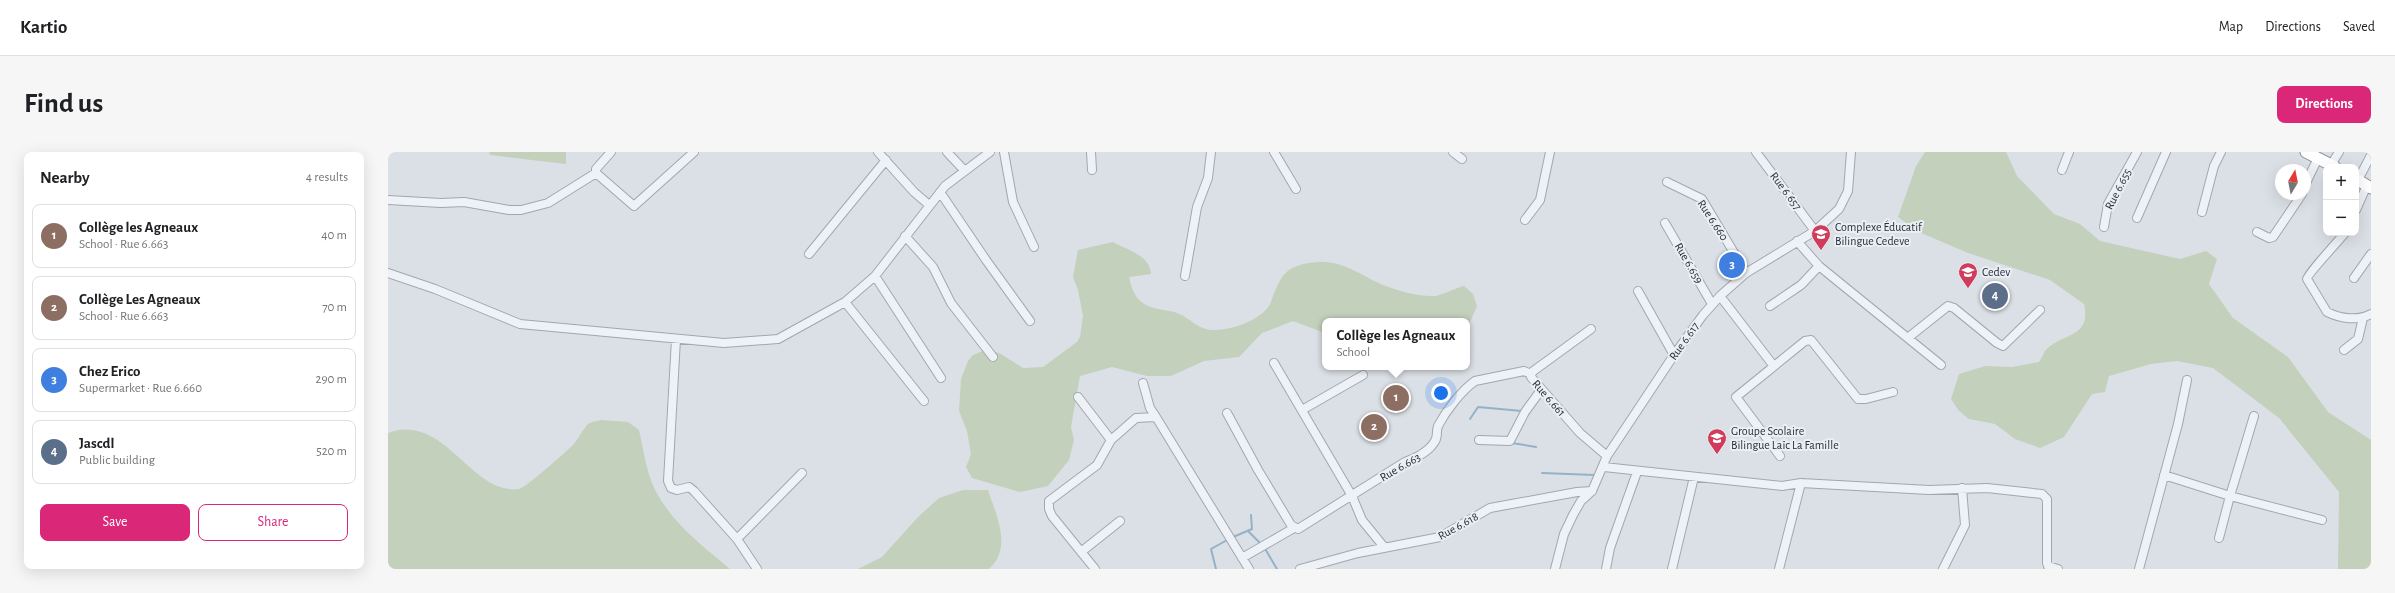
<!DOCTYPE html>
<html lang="en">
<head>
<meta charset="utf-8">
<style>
  body { margin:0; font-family:"Alegreya Sans",sans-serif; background:#f6f6f6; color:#202124 }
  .controls { position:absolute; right:12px; top:12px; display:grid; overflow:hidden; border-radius:8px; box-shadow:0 4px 16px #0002 }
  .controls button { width:36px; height:36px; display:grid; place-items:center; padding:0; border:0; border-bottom:1px solid #e0e0e0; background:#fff; color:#202124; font:20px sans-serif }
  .compass { position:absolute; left:1887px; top:12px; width:36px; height:36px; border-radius:50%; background:#fff; box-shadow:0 4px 16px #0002; rotate:10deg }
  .you { position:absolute; left:1053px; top:241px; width:14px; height:14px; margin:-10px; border:3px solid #fff; border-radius:50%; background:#1a73e8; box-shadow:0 0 0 6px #1a73e833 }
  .badge { display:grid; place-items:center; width:26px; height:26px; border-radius:50%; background:#db2777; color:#fff; font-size:13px; font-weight:700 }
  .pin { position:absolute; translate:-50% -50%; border:2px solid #fff; box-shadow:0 1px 4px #0006 }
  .popup { position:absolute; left:934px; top:166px; width:148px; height:52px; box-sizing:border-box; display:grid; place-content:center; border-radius:8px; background:#fff; filter:drop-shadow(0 1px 3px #0005); font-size:13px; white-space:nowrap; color:#757577 }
  .popup b { font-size:15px; color:#202124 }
  .popup::after { content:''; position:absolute; left:50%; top:100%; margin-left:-8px; border:8px solid transparent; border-top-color:#fff }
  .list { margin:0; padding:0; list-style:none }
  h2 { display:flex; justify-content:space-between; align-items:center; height:52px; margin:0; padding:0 16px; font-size:17px }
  h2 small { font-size:13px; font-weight:400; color:#757577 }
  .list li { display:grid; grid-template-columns:26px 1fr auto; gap:12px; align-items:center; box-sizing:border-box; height:64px; margin:0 8px 8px; padding:0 8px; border:1px solid #e0e0e0; border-radius:8px }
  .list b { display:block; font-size:15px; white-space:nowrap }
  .list p { margin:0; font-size:13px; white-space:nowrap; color:#757577 }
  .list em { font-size:13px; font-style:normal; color:#757577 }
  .actions { display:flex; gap:8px; padding:12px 16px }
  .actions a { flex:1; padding:9px 0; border:1px solid #db2777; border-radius:8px; text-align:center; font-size:14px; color:#db2777 }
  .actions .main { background:#db2777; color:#fff }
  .map { position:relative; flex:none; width:1983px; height:417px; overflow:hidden; border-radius:8px }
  header { display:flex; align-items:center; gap:24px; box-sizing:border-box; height:56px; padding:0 20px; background:#fff; border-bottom:1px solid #e0e0e0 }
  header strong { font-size:19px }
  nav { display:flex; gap:22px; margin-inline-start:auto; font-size:14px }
  .intro { display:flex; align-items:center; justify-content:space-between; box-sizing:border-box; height:96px; padding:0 24px }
  h1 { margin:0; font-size:28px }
  .button { padding:10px 18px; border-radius:8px; background:#db2777; color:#fff; font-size:14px; font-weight:700 }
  main { display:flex; gap:24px; padding:0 24px }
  aside { flex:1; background:#fff; border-radius:8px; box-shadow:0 4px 16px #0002 }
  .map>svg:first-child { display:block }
  .green { fill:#c3d0bc }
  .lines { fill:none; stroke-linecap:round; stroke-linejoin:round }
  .stream { stroke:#95b1c8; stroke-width:2 }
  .minor-casing { stroke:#a1a7b0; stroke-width:10 }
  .highway-casing { stroke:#838f9d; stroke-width:13 }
  .minor { stroke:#eef1f5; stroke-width:8 }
  .highway { stroke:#fff; stroke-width:11 }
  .labels { text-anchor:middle; stroke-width:4; stroke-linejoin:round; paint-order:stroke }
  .street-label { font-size:12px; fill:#252f3d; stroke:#ebeff4 }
  .poi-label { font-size:12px; fill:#252f3d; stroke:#ebeff4; text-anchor:start }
</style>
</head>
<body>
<header>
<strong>Kartio</strong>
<nav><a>Map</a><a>Directions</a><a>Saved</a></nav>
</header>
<div class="intro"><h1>Find us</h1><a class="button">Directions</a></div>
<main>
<aside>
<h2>Nearby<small>4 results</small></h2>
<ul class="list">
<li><span class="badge" style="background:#8d6e63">1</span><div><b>Collège les Agneaux</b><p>School · Rue 6.663</p></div><em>40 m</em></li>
<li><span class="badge" style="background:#8d6e63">2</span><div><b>Collège Les Agneaux</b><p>School · Rue 6.663</p></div><em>70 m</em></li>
<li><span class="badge" style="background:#3f7fe0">3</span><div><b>Chez Erico</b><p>Supermarket · Rue 6.660</p></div><em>290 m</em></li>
<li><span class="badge" style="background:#5c6f8a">4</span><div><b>Jascdl</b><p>Public building</p></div><em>520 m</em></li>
</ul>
<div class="actions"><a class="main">Save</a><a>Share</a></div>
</aside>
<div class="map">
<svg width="1983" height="417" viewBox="0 0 1983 417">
  <rect width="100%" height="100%" fill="#dbe0e6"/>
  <!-- green -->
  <path class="green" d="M101 0H178V12L102 3Z
    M1537 0H1618L1629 24 1666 62 1692 72 1712 89 1792 107 1818 99 1829 107 1821 132 1845 166 1900 205 1940 260 1983 288V417H1950L1951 340 1891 266 1825 216 1789 209 1763 212 1721 224 1717 240 1704 242 1676 285 1652 296 1627 287 1607 272 1581 267 1571 259 1563 247 1571 222 1597 214 1624 215 1651 210C1653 207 1655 203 1657 199 1673 180 1704 187 1696 152L1662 128 1580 101 1531 80 1510 65 1528 14Z
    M725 90C739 98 762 103 763 122L741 125C747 155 761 155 786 160 799 163 810 178 824 178 843 178 869 170 881 154 884 149 885 142 888 137 896 116 908 112 930 110 954 108 974 124 995 133 1011 139 1031 145 1048 144 1053 143 1068 136 1076 134L1085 142 1089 154 1079 177V169H937V181L905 169 874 181 851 205 816 209 783 224H759L724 215 692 224 683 275 686 288 681 308 660 334 632 340 584 326 578 315 583 302 579 279 571 259 573 227 580 209 585 203 600 197 613 202 635 216 655 215 689 190 692 185 695 164 690 138 685 125 690 98Z
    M213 268 240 270 251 278C256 300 259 326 271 345 288 374 317 396 342 417H0V281C57 260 82 343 131 337 136 337 179 299 185 293 190 287 194 279 199 273 202 270 209 269 213 268Z
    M575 338H600C608 363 625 396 601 417H470L494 405 530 365 551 346Z"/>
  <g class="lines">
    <!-- stream -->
    <path class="stream" d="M1082 267 1090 255 1134 259
      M1124 291 1148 295
      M1154 321 1207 323
      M861 380 873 392
      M845 385 864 377 863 363
      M876 395 889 417
      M828 417 823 397 841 387"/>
    <!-- minor casing -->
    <g class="minor-casing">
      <path id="minor" d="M490 0 526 40 540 52
        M559 0 576 18
        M616 0 625 50 646 95
        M703 0 704 18
        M886 0 908 37
        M1065 0 1074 7
        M1368 0 1427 79
        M1943 13 1951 0
        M1674 18 1681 0
        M208 21V17L223 0
        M1970 28 1983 3
        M1279 30 1314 47 1358 121
        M1917 33 1930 6
        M552 40 598 108 642 169
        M0 48 53 51 76 50 121 58H133L160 51 208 21 246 54 306 0
        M1968 58 1979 33
        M1814 60 1826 14 1833 0
        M1749 66 1778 0
        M1137 68 1152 48 1162 0
        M1277 71 1324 152
        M1716 75 1720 52 1749 0
        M1869 80 1881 86 1885 85 1914 42
        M1957 81C1951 88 1919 123 1919 127L1939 160C1953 167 1970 169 1983 162
        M517 84 545 115 563 151 605 205
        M1409 89 1431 114 1553 213
        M421 102 498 8
        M0 121 47 137 132 172 336 191 390 187 457 150 487 124 557 34 602 0
        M487 124 553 226
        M797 124 809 55 820 26 823 0
        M1966 126 1983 102
        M1250 139 1286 203
        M1332 144 1385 213
        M457 150 536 249
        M1382 154 1413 133 1431 114
        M1203 177 1144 220 1143 225 1192 281 1219 304
        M1521 185 1560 154 1566 156 1609 191 1615 194 1652 158
        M288 187 280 329 283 336 289 338 301 335 306 339 349 387 369 417
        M1956 198 1970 187 1975 166
        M886 211 964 344 974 368 996 395
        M690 245 723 288
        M914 258 975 223
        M839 261 870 318 903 373 910 377 1017 310C1028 306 1041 300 1047 289 1050 285 1048 279 1050 274 1058 259 1073 239 1087 229L1136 219 1143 222
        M1866 264 1842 344 1934 368
        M768 265 861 417
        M1091 288 1122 289 1137 260 1153 238
        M1392 304 1348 245 1417 189 1423 188 1470 247H1478L1505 240
        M1216 315 1394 334 1413 331 1541 338 1599 336 1654 342 1659 347V411L1660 414 1670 417
        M1776 323 1842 344 1831 386
        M349 387 414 321
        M693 400 732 369
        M854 406 906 376
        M707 417 664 364 661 357V349L709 313 723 288 748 266 768 265 762 256 755 231
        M912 417 970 401 1052 385 1102 356 1189 340 1204 339
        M1167 417 1176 382 1185 363 1193 349 1204 339 1219 304 1286 203 1315 163 1332 144 1358 121 1427 79 1451 57 1460 39 1463 0
        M1218 417 1222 396 1249 320
        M1284 417 1306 325
        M1391 417 1413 331
        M1555 417 1577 373 1574 336
        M1751 417 1790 272 1799 228"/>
    </g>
    <!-- highway casing -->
    <g class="highway-casing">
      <path id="highway" d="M1918 0 1947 15
        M1968 27 1983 36"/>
    </g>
    <!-- minor -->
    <use href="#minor" class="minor"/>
    <!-- highway -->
    <use href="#highway" class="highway"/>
  </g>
  <!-- icons -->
  <defs>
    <g id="school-pin" transform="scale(1)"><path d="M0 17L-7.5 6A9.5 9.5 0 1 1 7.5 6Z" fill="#d13b5c" stroke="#ebeff4"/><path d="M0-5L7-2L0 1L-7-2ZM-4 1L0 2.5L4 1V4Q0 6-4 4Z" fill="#fff"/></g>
  </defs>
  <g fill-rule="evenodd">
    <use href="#school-pin" x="1433" y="82"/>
    <use href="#school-pin" x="1580" y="120"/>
    <use href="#school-pin" x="1329" y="286"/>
  </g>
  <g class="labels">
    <!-- street labels -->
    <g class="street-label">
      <text transform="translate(1730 37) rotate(-63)" y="4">Rue 6.655</text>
      <text transform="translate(1398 39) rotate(53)" y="4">Rue 6.657</text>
      <text transform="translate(1325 68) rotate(57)" y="4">Rue 6.660</text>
      <text transform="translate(1301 111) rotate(60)" y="4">Rue 6.659</text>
      <text transform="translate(1296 189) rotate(-55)" y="4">Rue 6.617</text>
      <text transform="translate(1161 246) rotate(49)" y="4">Rue 6.661</text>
      <text transform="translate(1012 315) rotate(-30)" y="4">Rue 6.663</text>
      <text transform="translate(1070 374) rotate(-29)" y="4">Rue 6.618</text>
    </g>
    <!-- poi labels -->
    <g class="poi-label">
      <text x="1447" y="79">Complexe Éducatif<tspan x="1447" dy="14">Bilingue Cedeve</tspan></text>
      <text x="1594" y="124">Cedev</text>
      <text x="1343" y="283">Groupe Scolaire<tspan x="1343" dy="14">Bilingue Laïc La Famille</tspan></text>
    </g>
  </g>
</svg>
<div class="controls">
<button>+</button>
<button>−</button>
</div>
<svg class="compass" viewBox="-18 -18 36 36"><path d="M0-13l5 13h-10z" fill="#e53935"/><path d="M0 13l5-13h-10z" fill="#757577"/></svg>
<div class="you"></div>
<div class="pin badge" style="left:1008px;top:246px;background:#8d6e63">1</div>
<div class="popup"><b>Collège les Agneaux</b>School</div>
<div class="pin badge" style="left:986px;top:275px;background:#8d6e63">2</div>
<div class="pin badge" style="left:1344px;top:113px;background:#3f7fe0">3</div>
<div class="pin badge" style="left:1607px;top:144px;background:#5c6f8a">4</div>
</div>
</main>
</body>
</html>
